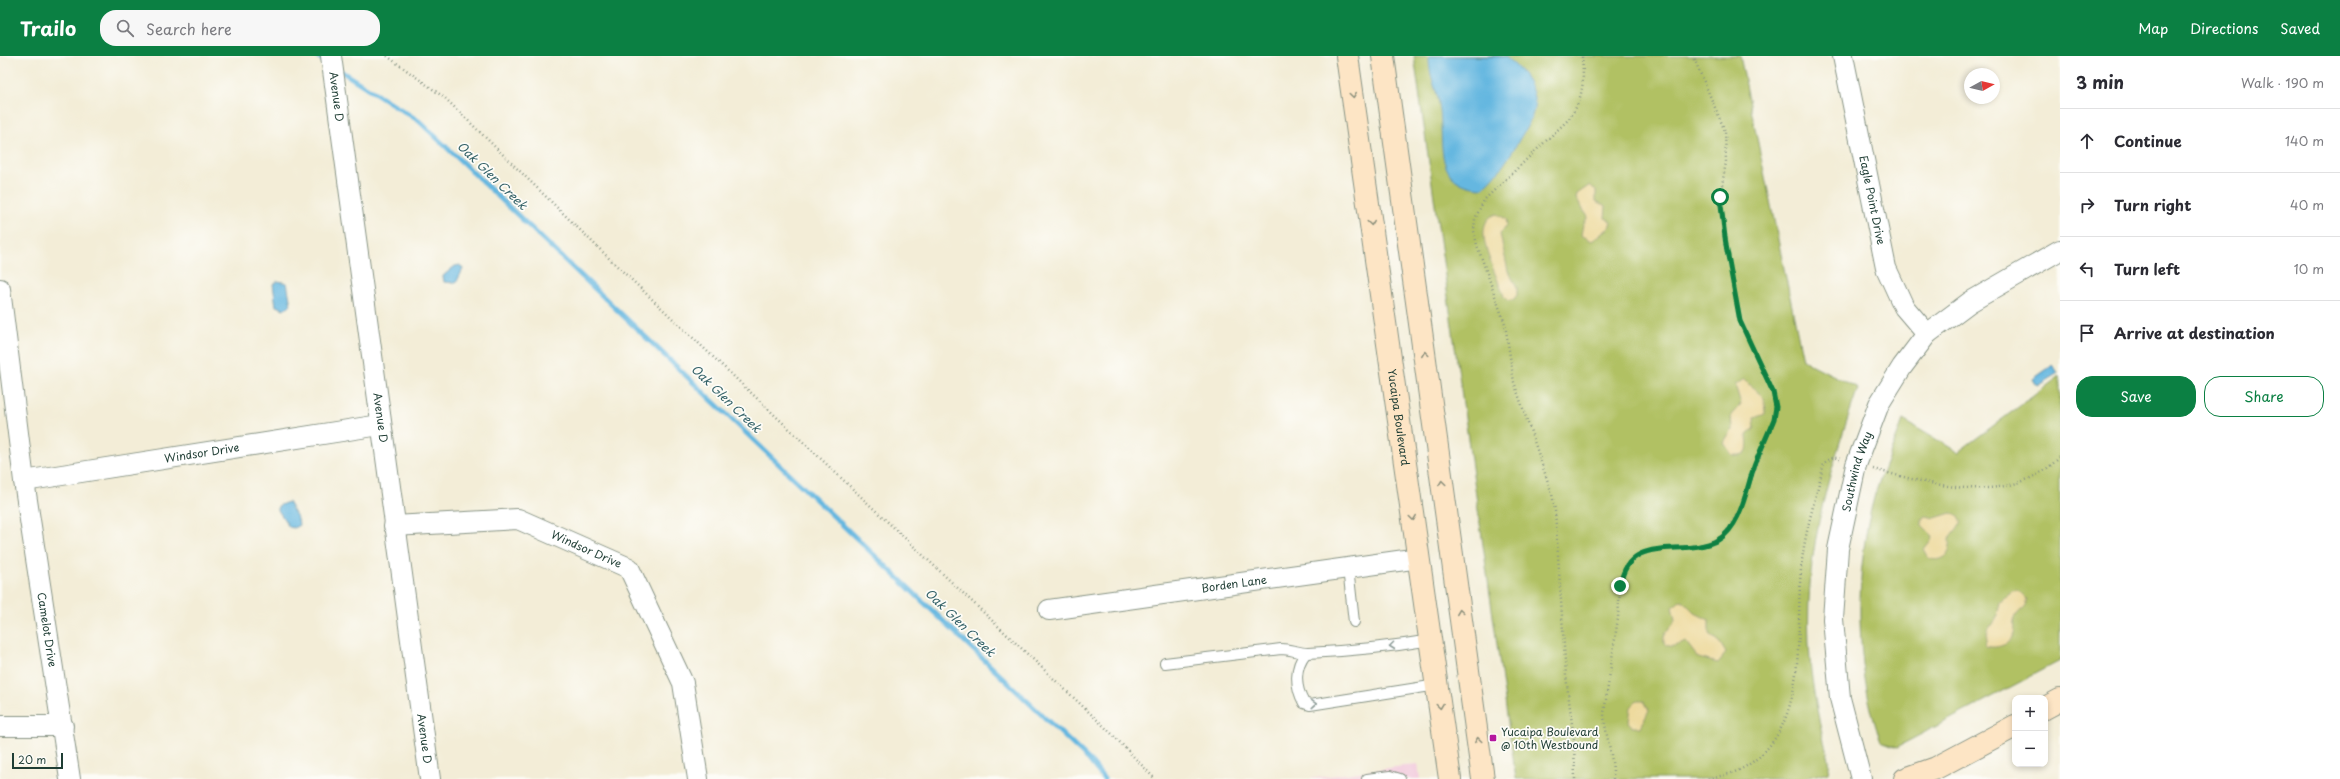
<!DOCTYPE html>
<html lang="en">
<head>
<meta charset="utf-8">
<style>
  body { margin:0; font-family:"Playpen Sans",sans-serif; background:#f7f7f7; color:#2b2b33 }
  .controls { position:absolute; right:12px; bottom:12px; display:grid; overflow:hidden; border-radius:8px; box-shadow:0 2px 6px #0003 }
  .controls button { width:36px; height:36px; display:grid; place-items:center; padding:0; border:0; border-bottom:1px solid #e1e1e2; background:#fff; color:#2b2b33; font:20px sans-serif }
  .compass { position:absolute; left:1964px; top:12px; width:36px; height:36px; border-radius:50%; background:#fff; box-shadow:0 2px 6px #0003; rotate:82deg }
  .scale { position:absolute; left:12px; bottom:10px; width:51px; box-sizing:border-box; padding-left:4px; border:2px solid #1f3d34; border-top:0; font-size:11px; line-height:14px; white-space:nowrap; color:#1f3d34; -webkit-text-stroke:3px #fdfcf7; paint-order:stroke }
  .stop { position:absolute; width:12px; height:12px; margin:-9px; border:3px solid #0b8043; border-radius:50%; background:#fff }
  .stop.end { background:#0b8043; border-color:#fff; box-shadow:0 1px 4px #0008 }
  .list { margin:0; padding:0; list-style:none }
  h2 { display:flex; justify-content:space-between; align-items:center; height:52px; margin:0; padding:0 16px; font-size:17px }
  h2 small { font-size:13px; font-weight:400; color:#7c7c81 }
  .list li { display:grid; grid-template-columns:26px 1fr auto; gap:12px; align-items:center; box-sizing:border-box; height:64px; padding:0 16px; border-top:1px solid #e1e1e2 }
  .list b { display:block; font-size:15px; white-space:nowrap }
  .list em { font-size:13px; font-style:normal; color:#7c7c81 }
  .actions { display:flex; gap:8px; padding:12px 16px }
  .actions a { flex:1; padding:9px 0; border:1px solid #0b8043; border-radius:16px; text-align:center; font-size:14px; color:#0b8043 }
  .actions .main { background:#0b8043; color:#fff }
  .icon { flex:none; width:22px; height:22px; fill:none; stroke:currentColor; stroke-width:2; stroke-linecap:round; stroke-linejoin:round }
  .map { position:relative; flex:none; width:2060px; height:723px; overflow:hidden }
  header { display:flex; align-items:center; gap:24px; box-sizing:border-box; height:56px; padding:0 20px; background:#0b8043; color:#fff }
  header strong { font-size:19px }
  nav { display:flex; gap:22px; margin-inline-start:auto; font-size:14px }
  .search { width:280px; height:36px; background:#f7f7f7; display:flex; align-items:center; gap:10px; box-sizing:border-box; padding:0 14px; border-radius:16px; color:#7c7c81; font-size:15px }
  main { display:flex }
  aside { flex:1; background:#fff }
  .map>svg:first-child { display:block }
  .built { fill:#f3cfdf }
  .green { fill:#b1c164; stroke:#687f4c }
  .sand { fill:#eeda9e; stroke:#868c69 }
  .water { fill:#65b7e0; stroke:#427a8a }
  .lines { fill:none; stroke-linecap:round; stroke-linejoin:round }
  .stream { stroke:#65b7e0; stroke-width:5 }
  .lane-casing { stroke:#899586; stroke-width:12 }
  .street-casing { stroke:#899586; stroke-width:22 }
  .secondary-casing { stroke:#899586; stroke-width:24 }
  .path { stroke:#899586; stroke-width:2.5; stroke-dasharray:1 3; stroke-linecap:butt }
  .lane { stroke:#fff; stroke-width:10 }
  .street { stroke:#fff; stroke-width:20 }
  .secondary { stroke:#fde5c5; stroke-width:22 }
  .oneway { stroke:#8e917c }
  .oneway2 { stroke:#8f9e9a }
  .route { stroke:#0b8043; stroke-width:5 }
  .poi-dot { fill:#b5179e; stroke:#fdfcf7; stroke-width:1.5 }
  .labels { text-anchor:middle; stroke-width:3.5; stroke-linejoin:round; paint-order:stroke }
  .street-label { font-size:11px; fill:#1f3d34; stroke:#fdfcf7 }
  .poi-label { font-size:11px; fill:#1f3d34; stroke:#fdfcf7; text-anchor:start }
  .water-label { font-size:12px; font-style:italic; fill:#346268; stroke:#fdfcf7 }
</style>
</head>
<body>
<header>
<strong>Trailo</strong>
<div class="search"><svg class="icon" aria-label="search" viewBox="0 0 24 24"><circle cx="10" cy="10" r="6"/><path d="M15 15l6 6"/></svg>Search here</div>
<nav><a>Map</a><a>Directions</a><a>Saved</a></nav>
</header>
<main>
<div class="map">
<svg width="2060" height="723" viewBox="0 0 2060 723">
  <rect width="100%" height="100%" fill="#fdfcf7"/>
  <filter id="ink" filterUnits="userSpaceOnUse"><feTurbulence type="fractalNoise" baseFrequency=".025" numOctaves="2"/><feDisplacementMap in="SourceGraphic" scale="8" xChannelSelector="R" yChannelSelector="G"/><feConvolveMatrix kernelMatrix="1 2 1 2 8 2 1 2 1" color-interpolation-filters="sRGB"/></filter>
  <filter id="wash" filterUnits="userSpaceOnUse"><feTurbulence type="fractalNoise" baseFrequency=".012" numOctaves="4" result="noise"/><feDisplacementMap in="SourceGraphic" scale="16" xChannelSelector="R" yChannelSelector="G"/><feGaussianBlur stdDeviation="0.9" result="paint"/><feColorMatrix in="noise" values="0 0 0 0 0 0 0 0 0 0 0 0 0 0 0 0 0 1.4 0 .05"/><feComposite in="paint" operator="in"/></filter>
  <g filter="url(#wash)">
    <rect width="100%" height="100%" fill="#f3edd7"/>
    <!-- built -->
    <path class="built" d="M1418 708 1420 723H1309Z"/>
    <!-- green -->
    <path class="green" d="M1414 0H1740L1803 304 1858 332C1826 424 1802 505 1810 604 1812 629 1817 656 1823 681 1825 693 1832 704 1828 716L1801 723H1516Z
      M2060 320V605L1897 691 1881 685C1854 616 1854 510 1875 438 1883 413 1894 389 1903 364L1958 396Z"/>
    <!-- sand -->
    <path class="sand" d="M1590 129 1596 135V145L1606 150 1605 162 1611 165 1609 172 1592 185 1581 179 1583 168 1588 161 1576 143 1577 138Z
      M1497 158 1506 163 1507 169 1500 178 1508 215 1517 231V239L1513 244 1508 245 1504 241C1499 222 1466 166 1497 158Z
      M1744 323 1764 342 1765 358 1754 362 1755 372 1747 379C1748 394 1750 400 1732 399L1724 387 1732 374 1731 359 1741 348 1735 329Z
      M1951 457C1969 464 1956 472 1951 481 1949 484 1951 486 1950 490 1949 500 1939 507 1929 502L1924 493 1931 484 1932 480 1922 470V463L1926 460 1935 462Z
      M2020 535 2028 543C2026 554 2021 552 2016 560 2013 566 2016 572 2014 578 2010 590 1995 593 1985 590L1988 574 1997 560 2000 546 2012 536Z
      M1680 545 1684 546 1695 557 1709 564V578L1720 587 1726 597 1718 607 1698 602 1686 586C1680 589 1661 596 1664 581 1666 574 1673 571 1675 564L1672 551Z
      M1637 645H1644L1649 654 1641 671H1632L1629 665 1631 651Z"/>
    <!-- water -->
    <path class="water" d="M1429 0C1439 0 1500 0 1505 1 1521 12 1540 35 1533 57 1530 67 1523 77 1518 86 1508 103 1498 119 1483 132 1433 130 1444 89 1440 54 1438 35 1428 19 1429 0Z
      M455 210 460 209 463 213 456 227 444 226 443 220Z
      M278 225 287 227 291 249 284 253 276 250 273 228Z
      M2053 309 2058 317 2037 330 2033 323Z
      M288 446 298 463 299 469 294 472 289 471 278 454V450Z"/>
    <g class="lines">
      <!-- stream -->
      <path class="stream" d="M317 0 327 7
        M339 14 419 65 1089 704 1104 723"/>
    </g>
  </g>
  <g filter="url(#ink)">
    <g class="lines">
      <!-- lane casing -->
      <g class="lane-casing">
        <path id="lane" d="M1348 512 1354 566
          M1306 597C1294 611 1295 631 1304 647L1310 649 1437 629
          M1165 607 1281 593C1290 593 1299 597 1308 597 1349 595 1390 591 1431 584
          M1367 723 1390 720 1400 723"/>
      </g>
      <!-- street casing -->
      <g class="street-casing">
        <g id="street">
          <path id="s1" d="M331 0 430 723"/>
          <path id="s2" d="M1843 0 1886 212 1904 251 1927 278"/>
          <path id="s3" d="M0 233 24 425 70 723"/>
          <path id="s4" d="M24 425 380 369"/>
          <path id="s5" d="M394 470 518 463 629 512 683 627 698 723"/>
          <path id="s6" d="M1049 554 1419 502"/>
          <path d="M0 670H63"/>
          <path id="s7" d="M1861 723 1840 642 1833 563 1838 493 1856 409 1879 348 1902 311 1927 278 1970 246 2060 194"/>
        </g>
      </g>
      <!-- secondary casing -->
      <g class="secondary-casing">
        <g id="secondary">
          <path id="s8" d="M1347 0 1450 723"/>
          <path d="M1383 0 1483 723"/>
          <path d="M2045 652 2060 644"/>
          <path d="M1905 723 1936 712 2015 670"/>
        </g>
      </g>
      <!-- path -->
      <path class="path" d="M387 0 445 42 619 212 1110 676 1155 723
        M1873 413C1934 429 2010 452 2060 401
        M1575 723 1574 684 1566 620 1555 454 1552 438 1514 326 1505 268 1477 189 1474 175 1475 163 1484 144 1568 64C1584 43 1584 26 1582 0
        M1613 723C1614 700 1605 680 1604 657L1618 562 1620 530 1625 510 1636 500 1644 496 1707 488 1724 479 1740 453 1774 363 1776 351 1773 336 1740 265 1725 189 1720 141 1726 106 1725 75 1693 0
        M1708 723C1720 720 1733 718 1743 712 1811 674 1795 578 1801 514 1804 477 1816 442 1824 407L1833 401 1840 403"/>
      <!-- lane -->
      <use href="#lane" class="lane"/>
      <!-- street -->
      <use href="#street" class="street"/>
      <!-- secondary -->
      <use href="#secondary" class="secondary"/>
    </g>
    <!-- one-way arrows -->
    <defs><path id="oneway-chevron" d="M-2-3.5L2.5 0L-2 3.5" fill="none" stroke-width="1.6" stroke-linecap="round" stroke-linejoin="round"/></defs>
    <g class="oneway">
      <use href="#oneway-chevron" transform="translate(1353 39) rotate(82)"/>
      <use href="#oneway-chevron" transform="translate(1371 167) rotate(82)"/>
      <use href="#oneway-chevron" transform="translate(1425 298) rotate(-98)"/>
      <use href="#oneway-chevron" transform="translate(1442 427) rotate(-98)"/>
      <use href="#oneway-chevron" transform="translate(1413 462) rotate(82)"/>
      <use href="#oneway-chevron" transform="translate(1460 556) rotate(-98)"/>
      <use href="#oneway-chevron" transform="translate(1440 650) rotate(82)"/>
      <use href="#oneway-chevron" transform="translate(1478 684) rotate(-98)"/>
    </g>
    <g class="oneway2">
      <use href="#oneway-chevron" transform="translate(1392 590) rotate(173)"/>
      <use href="#oneway-chevron" transform="translate(1314 648) rotate(-3)"/>
    </g>
  </g>
  <g class="lines" filter="url(#ink)">
    <!-- route -->
    <path class="route" d="M1620 530C1629 474 1683 503 1718 484 1742 470 1746 432 1755 408 1761 393 1768 378 1774 363L1776 351 1773 336 1740 265 1726 189 1720 141"/>
  </g>
  <!-- markers -->
  <rect class="poi-dot" x="1489" y="678" width="8" height="8" rx="2"/>
  <g class="labels">
    <!-- street labels -->
    <g class="street-label">
      <text dy="4" stroke="none"><textPath href="#s1" startOffset="41">Avenue D</textPath></text>
      <text dy="4" stroke="none"><textPath href="#s2" startOffset="147">Eagle Point Drive</textPath></text>
      <text dy="4" stroke="none"><textPath href="#s8" startOffset="365">Yucaipa Boulevard</textPath></text>
      <text dy="4" stroke="none"><textPath href="#s1" startOffset="365">Avenue D</textPath></text>
      <text dy="4" stroke="none"><textPath href="#s4" startOffset="180">Windsor Drive</textPath></text>
      <text dy="4" stroke="none"><textPath href="#s7" startOffset="313">Southwind Way</textPath></text>
      <text dy="4" stroke="none"><textPath href="#s5" startOffset="199">Windsor Drive</textPath></text>
      <text dy="4" stroke="none"><textPath href="#s6" startOffset="187">Borden Lane</textPath></text>
      <text dy="4" stroke="none"><textPath href="#s3" startOffset="344">Camelot Drive</textPath></text>
      <text dy="4" stroke="none"><textPath href="#s1" startOffset="689">Avenue D</textPath></text>
    </g>
    <!-- poi labels -->
    <g class="poi-label">
      <text x="1501" y="680">Yucaipa Boulevard<tspan x="1501" dy="13">@ 10th Westbound</tspan></text>
    </g>
    <!-- water labels -->
    <g class="water-label">
      <text transform="translate(492 120) rotate(44)" y="4">Oak Glen Creek</text>
      <text transform="translate(726 343) rotate(44)" y="4">Oak Glen Creek</text>
      <text transform="translate(960 567) rotate(44)" y="4">Oak Glen Creek</text>
    </g>
  </g>
</svg>
<div class="controls">
<button>+</button>
<button>−</button>
</div>
<svg class="compass" viewBox="-18 -18 36 36"><path d="M0-13l5 13h-10z" fill="#e53935"/><path d="M0 13l5-13h-10z" fill="#7c7c81"/></svg>
<div class="scale">20 m</div>
<div class="stop" style="left:1720px;top:141px"></div>
<div class="stop end" style="left:1620px;top:530px"></div>
</div>
<aside>
<h2>3 min<small>Walk · 190 m</small></h2>
<ul class="list">
<li><svg class="icon" aria-label="ahead" viewBox="0 0 24 24"><path d="M12 20V5M6 11l6-6 6 6"/></svg><div><b>Continue</b></div><em>140 m</em></li>
<li><svg class="icon" aria-label="right" viewBox="0 0 24 24"><path d="M7 20v-9h11M14 6l5 5-5 5"/></svg><div><b>Turn right</b></div><em>40 m</em></li>
<li><svg class="icon" aria-label="left" viewBox="0 0 24 24"><path d="M17 20v-9H6M10 6l-5 5 5 5"/></svg><div><b>Turn left</b></div><em>10 m</em></li>
<li><svg class="icon" aria-label="arrive" viewBox="0 0 24 24"><path d="M6 21V4h12l-3 4 3 4H6"/></svg><div><b>Arrive at destination</b></div></li>
</ul>
<div class="actions"><a class="main">Save</a><a>Share</a></div>
</aside>
</main>
</body>
</html>
